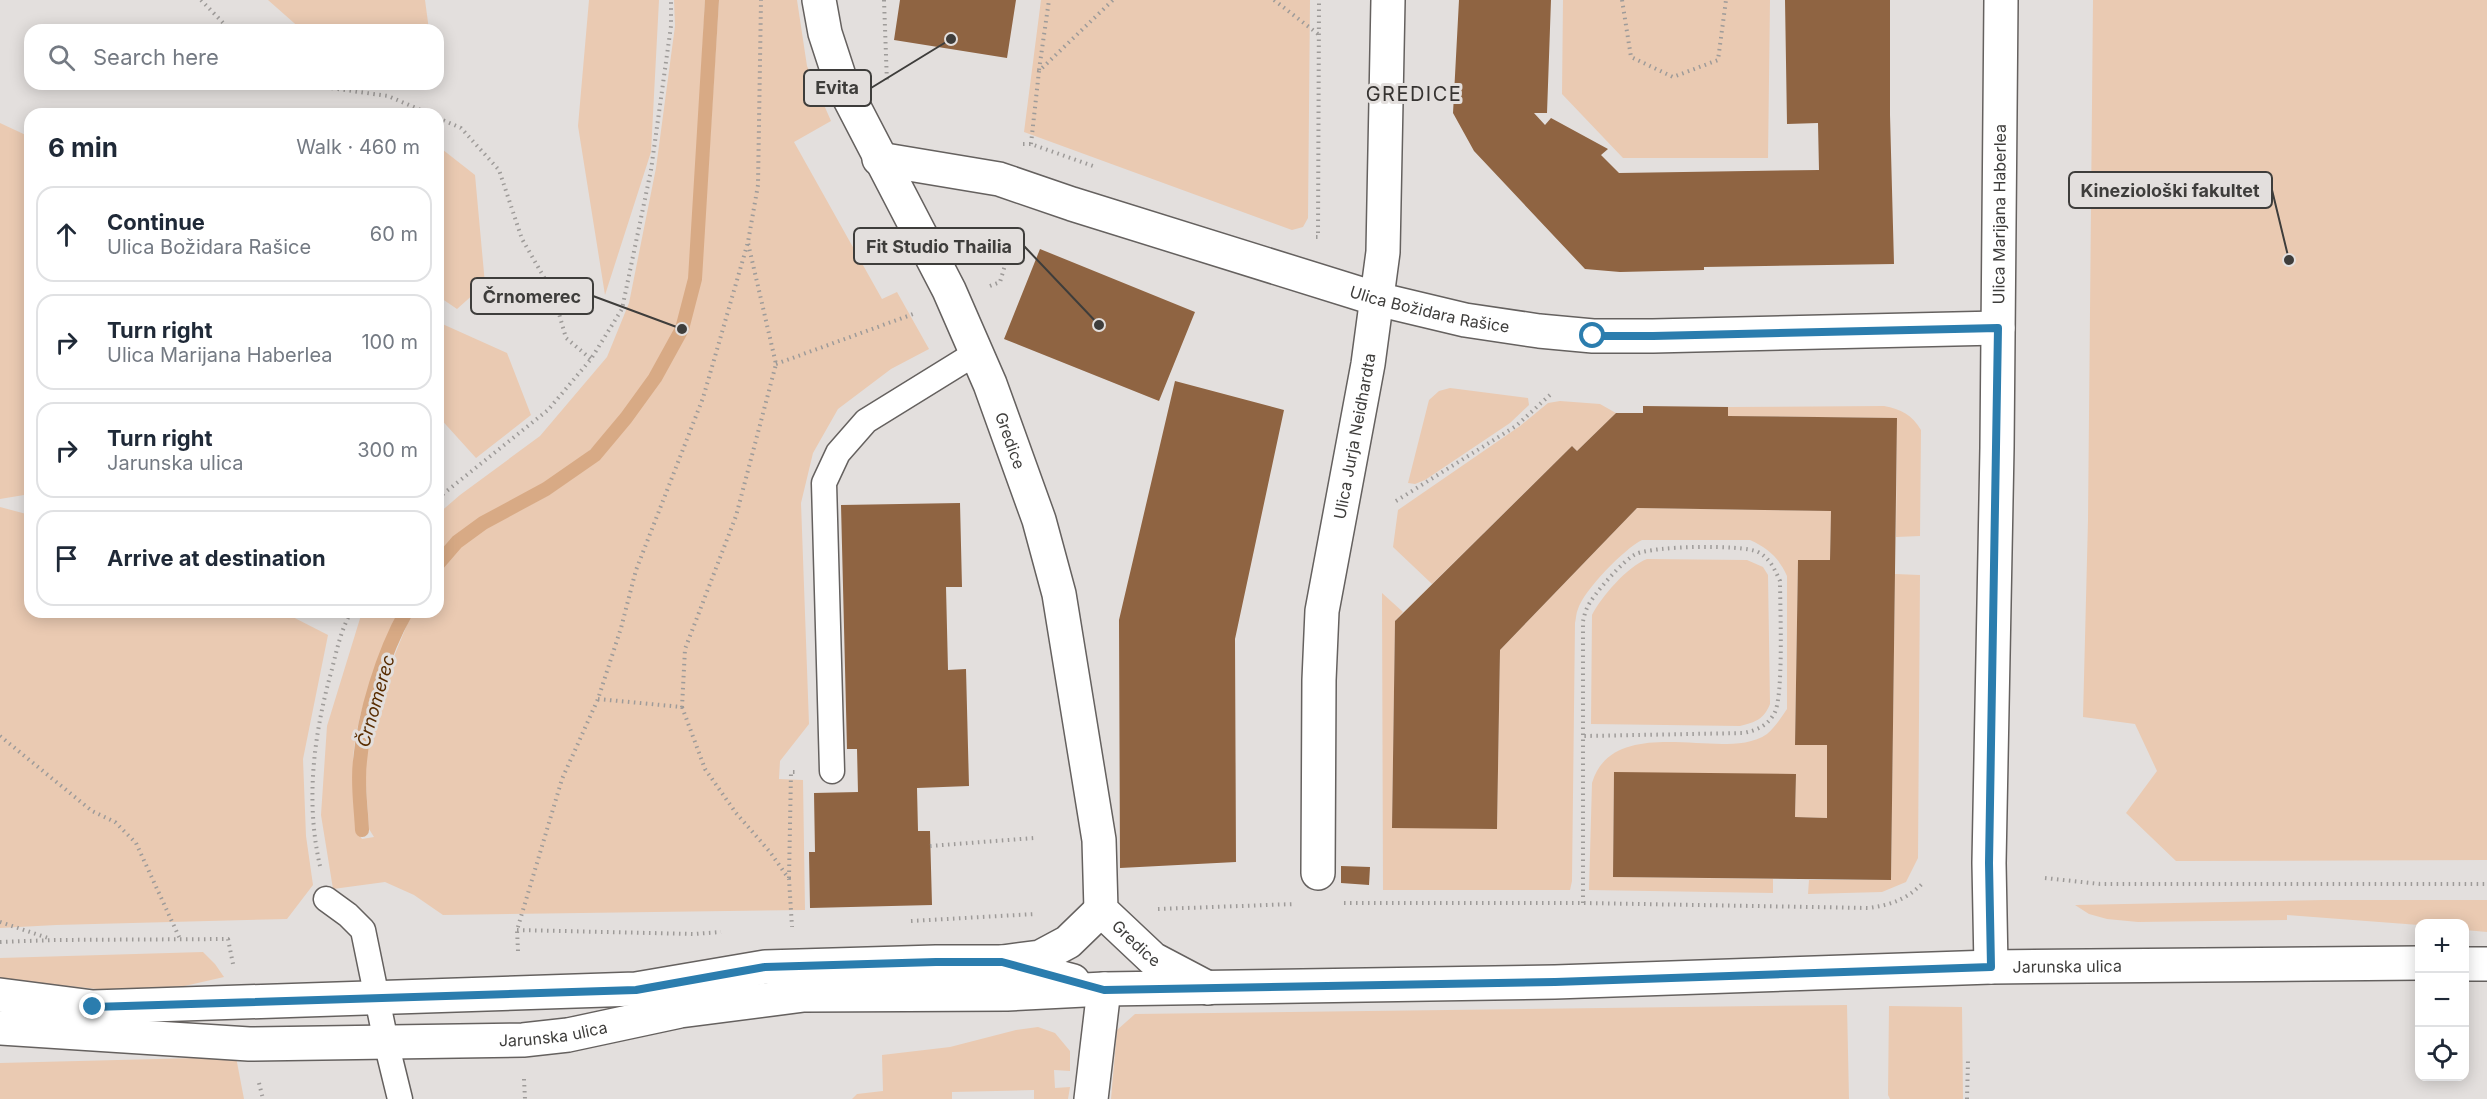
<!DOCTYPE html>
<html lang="en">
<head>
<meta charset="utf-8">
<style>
  body { margin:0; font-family:Inter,sans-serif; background:#f2f2f3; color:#1f2937 }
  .controls { position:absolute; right:18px; bottom:18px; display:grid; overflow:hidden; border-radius:12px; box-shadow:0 3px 15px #0003 }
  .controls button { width:54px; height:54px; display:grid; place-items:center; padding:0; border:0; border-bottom:2px solid #e0e1e3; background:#fff; color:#1f2937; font:30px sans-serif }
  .stop { position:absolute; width:18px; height:18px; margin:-14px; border:4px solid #2b7dae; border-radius:50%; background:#fff }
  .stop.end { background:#2b7dae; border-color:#fff; box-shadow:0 2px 6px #0008 }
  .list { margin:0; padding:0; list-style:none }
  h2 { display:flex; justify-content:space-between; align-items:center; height:78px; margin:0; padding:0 24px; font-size:26px }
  h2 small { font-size:20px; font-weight:400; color:#747a83 }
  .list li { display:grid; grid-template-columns:39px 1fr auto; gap:18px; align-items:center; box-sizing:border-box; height:96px; margin:0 12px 12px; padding:0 12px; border:2px solid #e0e1e3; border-radius:18px }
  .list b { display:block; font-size:22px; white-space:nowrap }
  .list p { margin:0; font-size:20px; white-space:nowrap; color:#747a83 }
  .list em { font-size:20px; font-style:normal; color:#747a83 }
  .icon { flex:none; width:33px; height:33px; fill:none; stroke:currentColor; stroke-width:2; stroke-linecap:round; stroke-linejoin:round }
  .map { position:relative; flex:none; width:2487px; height:1099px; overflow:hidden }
  .search { position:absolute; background:#fff; box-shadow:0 3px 15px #0003; left:24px; top:24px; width:420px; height:66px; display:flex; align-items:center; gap:15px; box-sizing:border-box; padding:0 21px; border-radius:18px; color:#747a83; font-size:22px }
  .panel { position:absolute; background:#fff; box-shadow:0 3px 15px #0003; left:24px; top:108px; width:420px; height:510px; border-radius:18px }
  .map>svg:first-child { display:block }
  .green { fill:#eacab2 }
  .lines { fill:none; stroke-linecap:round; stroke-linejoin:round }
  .stream { stroke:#d8aa85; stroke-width:14 }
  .building { fill:#8f6442 }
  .service-casing { stroke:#65615f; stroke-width:27 }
  .minor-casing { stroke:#65615f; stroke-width:36 }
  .tertiary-casing { stroke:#65615f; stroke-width:36 }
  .path { stroke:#9e9b99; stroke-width:4; stroke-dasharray:1.5 4.5; stroke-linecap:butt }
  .service { stroke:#fff; stroke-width:24 }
  .minor { stroke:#fff; stroke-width:33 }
  .tertiary { stroke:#fff; stroke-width:33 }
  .route { stroke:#2b7dae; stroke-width:8 }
  .labels { text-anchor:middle; stroke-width:6; stroke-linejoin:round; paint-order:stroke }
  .street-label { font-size:16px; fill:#3e3d3b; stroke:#e3dfdd }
  .water-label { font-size:18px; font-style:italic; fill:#582c00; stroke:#e3dfdd }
  .quarter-label { font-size:20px; letter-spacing:1.5px; fill:#363331; stroke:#e3dfdd }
  .leader { fill:none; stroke:#3e3d3b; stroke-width:2 }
  .callout-dot { fill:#3e3d3b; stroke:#e3dfdd; stroke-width:2 }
  .callout { fill:#e3dfdd; stroke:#3e3d3b; stroke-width:2 }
  .callout-label { font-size:18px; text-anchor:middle; font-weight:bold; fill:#3e3d3b }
</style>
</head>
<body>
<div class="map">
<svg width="2487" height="1099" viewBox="0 0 2487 1099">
  <rect width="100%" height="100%" fill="#e3dfdd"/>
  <!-- green -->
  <path class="green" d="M268 0H425L429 30H302Z
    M589 0H659L651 152 605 295 578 126Z
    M674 0H705C702 59 699 118 696 178 694 226 695 281 676 326 660 365 621 419 591 449 547 493 480 506 438 555V514L460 495 540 436 607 357 629 303 656 168 675 26Z
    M719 0H797L807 66 831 121 794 142 882 299 897 292 929 349 891 369 838 409 813 453 801 503 809 724 780 761 779 779 803 780 805 910 443 915 414 895 385 882 333 889 321 815 327 726 362 612H399C380 654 353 719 353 765 353 787 355 808 356 830L362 839 374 837 369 829C368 808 365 785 366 764 368 713 392 663 410 617L413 612H438V574L460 547 487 528 549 495 599 460 660 381 688 331 701 279Z
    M1041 0H1310L1308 218 1303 227 1292 230 1024 132Z
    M1563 0H1770L1768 158H1623L1562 94Z
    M2093 0H2487V860L2176 861 2126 813 2157 771 2135 724 2083 717 2088 520Z
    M0 123 30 137V494L0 499Z
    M438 146 475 175 485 284 457 309 438 296Z
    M438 322 507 353 531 415 476 458 438 416Z
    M1450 388 1528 398 1529 405 1510 423 1425 480 1415 484 1408 483 1429 400 1439 391Z
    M1560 401 1600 404 1616 413 1577 451 1572 446 1432 584 1393 547 1398 510 1520 426 1548 403Z
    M1884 406C1901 409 1912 415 1921 430L1920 536 1896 537 1897 418 1728 416V407Z
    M0 507 30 515V612H283L328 635 303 759 306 836 313 885 287 919 56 925 0 928Z
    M1637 508 1831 511 1830 560H1798L1795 745H1827V818L1795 817 1796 775 1614 773 1613 877 1773 879V893L1589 890 1592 783C1608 729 1677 744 1722 744 1736 744 1755 743 1767 734 1775 727 1781 718 1787 709V576C1779 558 1768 548 1750 540H1642C1624 549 1584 590 1578 609 1576 613 1576 619 1575 623L1572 881 1570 890H1383L1382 593 1403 612 1395 621 1392 827 1497 829 1500 650Z
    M1647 559 1747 560 1763 567 1768 575 1770 704C1764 719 1756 722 1740 726L1591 724 1592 615C1601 597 1628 566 1647 559Z
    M1895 574 1920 575 1918 858 1906 882 1882 892 1808 894 1809 880H1891Z
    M2324 900H2487V932L2465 930 2464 924H2420L2419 925 2287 915V920L2138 922 2107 919 2089 914 2075 905Z
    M203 952 215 964 224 977 167 990 97 989 0 979V958Z
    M1847 1005 1849 1099H1111L1117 1030 1135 1014Z
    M1889 1006 1962 1007 1963 1099H1890L1888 1095Z
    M1038 1027 1055 1033 1070 1051V1071L1054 1070 1055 1088 1070 1087 1068 1099H1034V1090L952 1092V1099H852L857 1094 883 1091 882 1055 950 1047 1016 1030Z
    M236 1057 244 1099H0V1063Z"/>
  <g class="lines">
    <!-- stream -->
    <path class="stream" d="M438 564 457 542 483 523 546 489 595 455 626 418 655 378 682 329 695 279 712 0
      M362 830C361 807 357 783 360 761 364 714 383 653 406 612"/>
  </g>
  <!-- building -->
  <path class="building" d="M900 0H1016L1007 58 894 40Z
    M1459 0H1551L1547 113H1534L1545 125 1551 118 1608 149 1601 155 1619 173 1819 170 1818 123 1787 124 1785 0H1890V115L1894 264 1704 267V270L1620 272 1585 269 1474 151 1453 113Z
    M1040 249 1195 312 1159 401 1004 339Z
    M1175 381 1284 410 1235 639 1236 862 1120 868 1119 620Z
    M1643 406 1728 407V416L1897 418 1891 880 1613 877 1614 772 1796 774 1795 817 1827 818V745H1795L1798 560H1830L1831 511 1637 508 1500 650 1497 829 1392 828 1395 621 1572 446 1577 451 1616 413H1643Z
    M960 503 962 587H946L948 670 966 669 969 786 917 788 918 831H930L932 905 810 908 809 852H815L814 793 858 792 857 749H847L841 505Z
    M1341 866 1370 867 1369 885 1341 883Z"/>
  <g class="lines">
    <!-- service casing -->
    <g class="service-casing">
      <path id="service" d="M832 771 824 483 838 453 866 421 976 353
        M326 899 348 915 363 930 386 1042 400 1099"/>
    </g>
    <!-- minor casing -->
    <g class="minor-casing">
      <g id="minor">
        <path id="s1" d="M819 0 825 33 841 82 949 290 990 384 1039 520 1059 594 1099 840 1101 910 1153 959 1208 988"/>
        <path id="s2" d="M879 159 999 179 1072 204 1377 299 1465 320 1539 331 1593 336H1653L1998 328"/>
        <path id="s3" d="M1318 873 1319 680 1322 611 1368 364 1383 252 1388 0"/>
        <path d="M1002 962 1040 957 1068 942 1101 910"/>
        <path d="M1091 1099 1104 989"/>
      </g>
    </g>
    <!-- tertiary casing -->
    <g class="tertiary-casing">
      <g id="tertiary">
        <path d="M2464 964H2487"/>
        <path id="s4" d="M1991 967 1989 863 1997 448 2001 0"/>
        <path d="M0 995 93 1007 636 989 765 967 936 962H1002L1073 981"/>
        <path id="s5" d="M0 1028 249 1044 523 1040 568 1035 680 1011 804 995 1007 994 1104 989 1555 982 1991 967 2420 963"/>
      </g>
    </g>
    <!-- path -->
    <path class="path" d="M201 0 230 30
      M884 0 887 83
      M1274 0 1318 34
      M1622 0 1631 57 1673 77 1718 60 1726 0
      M1039 70 1049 0
      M302 84 388 96 430 114
      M438 118 461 128 499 170 522 239 553 293 566 338 591 359
      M1023 144H1031L1093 166
      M1031 144 1039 71 1113 0
      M1316 237H1318L1319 0
      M990 286 1000 282 1017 225
      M776 364 916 313
      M438 498 548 410 591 359 622 309 651 170 671 26V0
      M1396 501 1516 426 1551 394
      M598 699 682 707 685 649 736 516 776 364 748 243
      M682 707 705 769 736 813 770 852 789 879 792 927
      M0 736 92 811 115 822 136 843 180 939
      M930 846 1034 838
      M320 866C305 800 314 733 332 669 337 649 341 630 351 612
      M789 878 791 772H798
      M2045 878 2100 884H2487
      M1344 903H1583L1868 908C1892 905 1907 899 1924 882
      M1583 903V621C1584 617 1585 612 1587 608 1591 597 1625 558 1636 554 1652 546 1742 544 1758 552 1770 558 1775 570 1780 581 1780 606 1784 698 1774 714 1767 726 1757 730 1744 733L1584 736
      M1158 909 1295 904
      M911 921 1035 914
      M0 922 51 939
      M517 930 694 934 721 932
      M0 942 54 940 228 939 233 964
      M518 951 517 930 562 779 598 699 621 628 636 570 703 398 748 242 758 185 761 0
      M524 1079 525 1099
      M259 1083 263 1099
      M1967 1099 1968 1060"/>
    <!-- service -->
    <use href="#service" class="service"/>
    <!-- minor -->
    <use href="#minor" class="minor"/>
    <!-- tertiary -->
    <use href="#tertiary" class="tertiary"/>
  </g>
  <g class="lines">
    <!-- route -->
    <path class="route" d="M93 1007 636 990 765 967 936 962H1002L1104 990 1555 982 1991 967 1989 863 1998 328 1653 336H1593"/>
  </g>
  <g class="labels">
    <!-- street labels -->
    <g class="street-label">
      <text dy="6" stroke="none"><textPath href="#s4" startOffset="753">Ulica Marijana Haberlea</textPath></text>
      <text dy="6" stroke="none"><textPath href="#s2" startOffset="572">Ulica Božidara Rašice</textPath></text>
      <text dy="6" stroke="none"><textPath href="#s3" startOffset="440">Ulica Jurja Neidhardta</textPath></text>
      <text dy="6" stroke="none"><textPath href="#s1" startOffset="482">Gredice</textPath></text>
      <text dy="6" stroke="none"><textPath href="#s1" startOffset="1011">Gredice</textPath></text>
      <text dy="6" stroke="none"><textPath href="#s5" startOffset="2072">Jarunska ulica</textPath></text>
      <text dy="6" stroke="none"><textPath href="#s5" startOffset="554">Jarunska ulica</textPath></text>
    </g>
    <!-- water labels -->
    <g class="water-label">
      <text transform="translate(376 701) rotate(-74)" y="6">Črnomerec</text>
    </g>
    <!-- quarter labels -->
    <g class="quarter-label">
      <text x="1414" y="101">GREDICE</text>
    </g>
  </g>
  <!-- callouts -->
  <path class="leader" d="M951 39L871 88M2289 260L2272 190M1099 325L1024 246M682 329L593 296"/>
  <g class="callout-dot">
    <circle cx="951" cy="39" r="6"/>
    <circle cx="2289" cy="260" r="6"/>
    <circle cx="1099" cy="325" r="6"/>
    <circle cx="682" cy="329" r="6"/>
  </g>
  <g class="callout">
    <rect x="804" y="70" width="67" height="36" rx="6"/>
    <rect x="2069" y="172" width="203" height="36" rx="6"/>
    <rect x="854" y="228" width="170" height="36" rx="6"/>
    <rect x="471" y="278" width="122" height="36" rx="6"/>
  </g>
  <g class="callout-label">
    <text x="837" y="94">Evita</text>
    <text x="2170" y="197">Kineziološki fakultet</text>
    <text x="939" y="253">Fit Studio Thailia</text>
    <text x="532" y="303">Črnomerec</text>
  </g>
</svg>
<div class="controls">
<button>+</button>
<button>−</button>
<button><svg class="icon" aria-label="locate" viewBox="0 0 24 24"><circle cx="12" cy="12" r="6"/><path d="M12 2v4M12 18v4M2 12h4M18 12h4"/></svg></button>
</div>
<div class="stop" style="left:1593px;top:336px"></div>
<div class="stop end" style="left:93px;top:1007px"></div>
<div class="search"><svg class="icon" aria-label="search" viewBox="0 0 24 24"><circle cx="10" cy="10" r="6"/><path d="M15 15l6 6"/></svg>Search here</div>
<section class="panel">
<h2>6 min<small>Walk · 460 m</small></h2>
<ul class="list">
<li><svg class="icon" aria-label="ahead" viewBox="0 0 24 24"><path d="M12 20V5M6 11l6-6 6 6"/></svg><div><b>Continue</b><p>Ulica Božidara Rašice</p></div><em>60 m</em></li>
<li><svg class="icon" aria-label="right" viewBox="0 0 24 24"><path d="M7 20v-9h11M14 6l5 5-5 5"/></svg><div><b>Turn right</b><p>Ulica Marijana Haberlea</p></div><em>100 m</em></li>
<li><svg class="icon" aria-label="right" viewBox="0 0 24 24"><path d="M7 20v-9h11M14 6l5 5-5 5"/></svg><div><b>Turn right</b><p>Jarunska ulica</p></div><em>300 m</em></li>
<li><svg class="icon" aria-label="arrive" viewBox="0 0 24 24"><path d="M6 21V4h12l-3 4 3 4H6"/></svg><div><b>Arrive at destination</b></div></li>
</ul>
</section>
</div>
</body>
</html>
